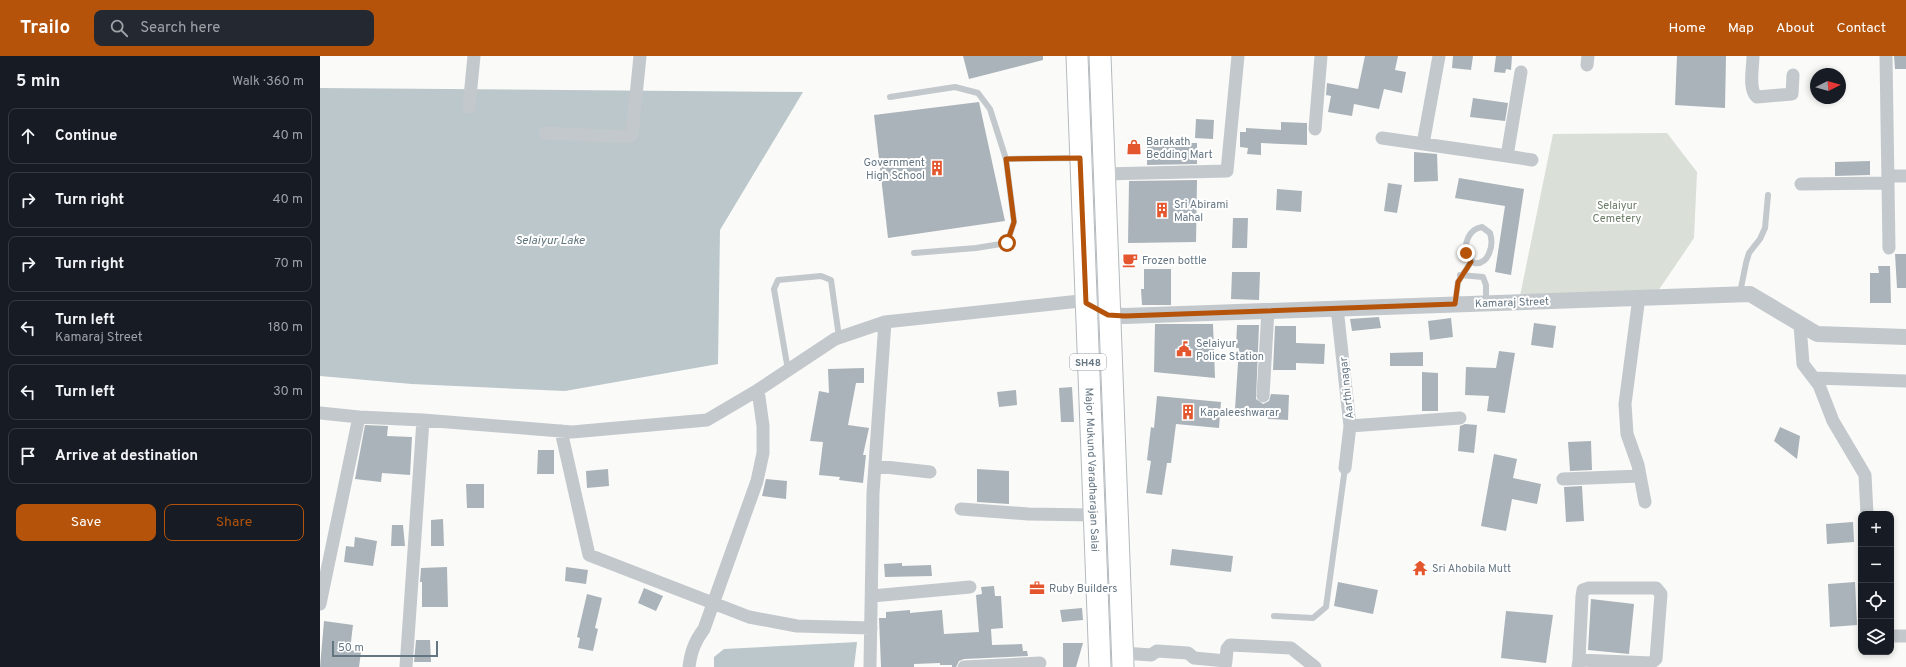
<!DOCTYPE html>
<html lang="en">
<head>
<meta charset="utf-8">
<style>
  body { margin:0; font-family:Overpass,sans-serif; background:#242831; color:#f1f3f6 }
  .controls { position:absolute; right:12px; bottom:12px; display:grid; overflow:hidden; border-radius:8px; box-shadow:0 2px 6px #0003 }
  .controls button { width:36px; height:36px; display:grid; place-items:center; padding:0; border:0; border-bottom:1px solid #363941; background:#171b24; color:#f1f3f6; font:20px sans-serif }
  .compass { position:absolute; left:1490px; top:12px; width:36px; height:36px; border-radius:50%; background:#171b24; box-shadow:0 2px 6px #0003; rotate:85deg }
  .scale { position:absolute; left:12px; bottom:10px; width:106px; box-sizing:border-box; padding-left:4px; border:2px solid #657683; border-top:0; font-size:11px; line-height:14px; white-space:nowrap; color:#657683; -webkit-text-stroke:3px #fff; paint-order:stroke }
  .stop { position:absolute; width:12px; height:12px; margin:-9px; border:3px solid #b45309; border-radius:50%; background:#fff }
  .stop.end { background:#b45309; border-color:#fff; box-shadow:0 1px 4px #0008 }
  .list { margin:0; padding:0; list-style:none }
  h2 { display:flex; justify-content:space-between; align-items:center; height:52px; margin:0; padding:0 16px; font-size:17px }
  h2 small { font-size:13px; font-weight:400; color:#9ea1a6 }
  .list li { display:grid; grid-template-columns:26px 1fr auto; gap:12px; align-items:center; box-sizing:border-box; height:56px; margin:0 8px 8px; padding:0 8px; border:1px solid #363941; border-radius:8px }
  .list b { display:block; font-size:15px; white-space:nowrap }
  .list p { margin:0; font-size:13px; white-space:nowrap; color:#9ea1a6 }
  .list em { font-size:13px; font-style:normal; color:#9ea1a6 }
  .actions { display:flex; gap:8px; padding:12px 16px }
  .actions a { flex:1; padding:9px 0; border:1px solid #b45309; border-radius:8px; text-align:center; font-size:14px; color:#b45309 }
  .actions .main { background:#b45309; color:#fff }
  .icon { flex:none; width:22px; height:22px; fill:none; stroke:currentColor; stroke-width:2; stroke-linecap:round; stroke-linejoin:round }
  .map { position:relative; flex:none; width:1586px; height:611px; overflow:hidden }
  header { display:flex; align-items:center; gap:24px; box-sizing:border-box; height:56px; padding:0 20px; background:#b45309; color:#fff }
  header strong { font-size:19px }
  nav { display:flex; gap:22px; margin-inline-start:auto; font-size:14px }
  .search { width:280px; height:36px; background:#242831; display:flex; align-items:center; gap:10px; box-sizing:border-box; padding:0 14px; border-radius:8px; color:#9ea1a6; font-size:15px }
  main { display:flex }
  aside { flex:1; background:#171b24 }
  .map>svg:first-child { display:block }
  .green { fill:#dadfd7 }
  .water { fill:#bbc7cb }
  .building { fill:#aab3b9 }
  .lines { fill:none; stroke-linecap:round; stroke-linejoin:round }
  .primary-casing { stroke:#b5babe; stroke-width:23 }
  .service { stroke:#c3c8cc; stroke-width:6 }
  .minor { stroke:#c3c8cc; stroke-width:13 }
  .tertiary { stroke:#c3c8cc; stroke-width:16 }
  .primary { stroke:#fff; stroke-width:21 }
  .route { stroke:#b45309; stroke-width:5 }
  .labels { text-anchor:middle; stroke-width:4; stroke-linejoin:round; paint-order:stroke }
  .shield { fill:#fff; stroke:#939fa8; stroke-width:1 }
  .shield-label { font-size:10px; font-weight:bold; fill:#657683 }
  .poi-label { font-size:11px; fill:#657683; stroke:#fff; text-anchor:start }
  .park-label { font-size:11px; fill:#687a64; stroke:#fff }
  .street-label { font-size:11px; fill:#657683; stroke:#fff }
  .water-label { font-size:12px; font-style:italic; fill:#60757c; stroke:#fff }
</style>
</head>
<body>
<header>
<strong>Trailo</strong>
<div class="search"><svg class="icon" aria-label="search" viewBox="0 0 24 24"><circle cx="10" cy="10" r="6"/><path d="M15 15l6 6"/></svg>Search here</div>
<nav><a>Home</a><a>Map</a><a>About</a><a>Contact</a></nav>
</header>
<main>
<aside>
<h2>5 min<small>Walk · 360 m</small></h2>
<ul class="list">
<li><svg class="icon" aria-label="ahead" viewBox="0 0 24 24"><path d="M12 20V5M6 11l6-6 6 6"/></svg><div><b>Continue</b></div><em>40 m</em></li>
<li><svg class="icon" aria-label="right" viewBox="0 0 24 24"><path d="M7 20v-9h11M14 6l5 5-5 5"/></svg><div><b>Turn right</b></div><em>40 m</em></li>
<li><svg class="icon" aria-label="right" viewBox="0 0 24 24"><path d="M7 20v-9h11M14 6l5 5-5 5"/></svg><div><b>Turn right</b></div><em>70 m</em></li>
<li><svg class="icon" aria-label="left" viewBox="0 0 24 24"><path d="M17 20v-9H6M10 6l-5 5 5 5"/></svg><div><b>Turn left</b><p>Kamaraj Street</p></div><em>180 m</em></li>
<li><svg class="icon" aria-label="left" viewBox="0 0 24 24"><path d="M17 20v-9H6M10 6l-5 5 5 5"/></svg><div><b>Turn left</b></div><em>30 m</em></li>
<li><svg class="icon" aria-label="arrive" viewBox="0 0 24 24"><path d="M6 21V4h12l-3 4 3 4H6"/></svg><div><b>Arrive at destination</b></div></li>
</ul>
<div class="actions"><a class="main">Save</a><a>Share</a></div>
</aside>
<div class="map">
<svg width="1586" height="611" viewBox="0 0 1586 611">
  <rect width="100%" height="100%" fill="#fafaf8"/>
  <!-- green -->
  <path class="green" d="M1347 77 1377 116 1374 182 1338 235 1200 240 1233 78Z"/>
  <!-- water -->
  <path class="water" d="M0 32 483 36 400 174 398 308 245 335 92 328 0 320Z
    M537 586 534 611H394V601L404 593Z"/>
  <!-- building -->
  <path class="building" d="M643 0H723V4L649 23Z
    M1045 0H1078L1075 14 1086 16 1082 37 1064 33 1059 53 1034 48 1032 60 1008 56 1011 40 1006 39 1007 27 1038 33Z
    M1133 0H1153L1151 14 1132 12Z
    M1176 0H1192L1191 14 1186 13 1185 17 1174 16Z
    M1357 0H1406L1405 52 1355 49Z
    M1574 0H1586V13H1575Z
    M1153 42 1188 47 1185 65 1150 61Z
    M659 46 685 165 568 182 554 59Z
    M876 63 894 64 893 83 875 82Z
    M961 66 987 67V89L941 87V99L927 98 928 92 920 91V76H926V72L961 74Z
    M827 87H877V108L827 109Z
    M1094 96 1117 98 1118 125 1094 126Z
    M1550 105V119L1515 120V106Z
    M1139 122 1204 133 1191 219 1175 216 1185 150 1135 142Z
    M877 124 876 186 808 187 809 125Z
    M1068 127 1082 129 1077 157 1064 155Z
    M957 133 982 135 981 156 956 154Z
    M913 162H928L927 192H912Z
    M1575 198H1586V232H1577Z
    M1558 210H1570L1571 247H1550V217H1559Z
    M824 213H851V249H822L821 233H824Z
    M912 216H940L939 244 911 243Z
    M1059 261 1061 272 1032 275 1030 263Z
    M1131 262 1133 281 1110 284 1108 265Z
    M1214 267 1236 270 1233 292 1211 289Z
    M835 268H893L895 322 834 316Z
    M917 269H939L936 343 943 348 949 345 951 338 969 339 968 364 948 363 949 354 915 353 919 292H916Z
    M955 270H976V287L1005 288 1004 308 976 307V314H953Z
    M1179 295 1195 297 1185 357 1167 355 1169 340 1145 339 1146 311 1176 312Z
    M1103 296V310H1070V297Z
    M544 312V327H536L528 369 549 372 543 399H546L543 427 519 424 520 421 499 419 503 386 490 385 499 335 509 337 508 313Z
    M1102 316 1118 317V355H1102Z
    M752 331 754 366H741L739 332Z
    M696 334 697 349 679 351 677 336Z
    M837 340 901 346 899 372 856 368 851 407H847L842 439 826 437 831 405 827 404 831 371 834 372Z
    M1145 368 1157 369 1154 397 1138 395 1140 370Z
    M45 369 68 370 67 380 92 381 90 419 62 417 61 426 35 423Z
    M1460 371 1480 380 1477 403 1454 385Z
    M1271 385 1272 414 1250 415 1248 386Z
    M218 394H234V418H217Z
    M1174 398 1197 403 1193 422 1221 428 1217 448 1192 443 1186 475 1161 470Z
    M288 413 289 430 267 432 266 415Z
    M657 413 689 415V448L657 446Z
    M446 423 467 425 466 443 442 440Z
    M146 428H164V452H147Z
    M1262 430 1264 465 1246 466 1244 431Z
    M123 463 124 490H111V464Z
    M1533 466 1534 486 1507 488 1506 468Z
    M72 469H83L85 490H71Z
    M35 481 57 485 53 510 24 506 26 490 34 491Z
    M852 493 913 500 911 516 850 509Z
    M582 507V510L611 509 612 520 565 521 564 508Z
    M127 511 128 551H102V526H100L101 512Z
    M246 511 268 514 266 528 245 525Z
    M1018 526 1058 534 1053 558 1014 550Z
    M1535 526 1537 569 1510 571 1508 528Z
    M674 530 675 540H681L683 572 671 573 672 589 702 588 703 595H707L708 600 644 603 639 605 636 611H632V609H620V607L594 608V611H561L559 562H566V556L590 554V557L622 554 624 578 659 576 656 539 662 538 661 531Z
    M324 532 343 540 336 555 318 547Z
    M267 538 282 542 275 572 278 573 273 595 258 592 260 582 257 581Z
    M1271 543 1314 548 1309 598 1268 594Z
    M762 552 763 564 742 566 740 554Z
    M1186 555 1233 559 1226 607 1181 602Z
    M4 565 33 569 30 594 41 596 39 611H0Z
    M96 584H110L111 606H94Z
    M743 587H763L756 611H743Z"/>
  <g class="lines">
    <!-- primary casing -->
    <g class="primary-casing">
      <g id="primary">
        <path id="s1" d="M757 0 780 611"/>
        <path d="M780 0 803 611"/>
      </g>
    </g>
    <!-- service -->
    <path class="service" d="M570 41 635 31 658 37 670 53 686 103 759 102
      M1162 171 1170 177C1174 189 1169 209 1154 207L1147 200C1143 188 1149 173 1162 171Z
      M594 197 656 192 687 187 694 166 686 103
      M1140 219 1163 221 1166 229V247
      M1420 237 1426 207 1429 197 1440 183 1445 172 1448 139
      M1135 248 1138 226 1151 206
      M468 314 454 233 458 224 501 220 511 224 519 281
      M954 560 993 562 1006 551 1025 412"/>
    <!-- minor -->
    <path class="minor" d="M1433 0C1433 11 1428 34 1437 41L1472 38 1473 19
      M1566 0 1569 192
      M1267 9 1268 0
      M149 51 154 0
      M995 73 1001 0
      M225 77 308 81 312 79 320 0
      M1062 82 1187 100 1201 16
      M1103 88 1119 0
      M1187 100 1212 104
      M784 118 907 115 918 0
      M1568 120H1586
      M1481 128 1568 127
      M1319 241 1305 348 1307 378 1318 409 1325 446
      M1017 252 1030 370 1025 412
      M1480 269 1483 308 1499 329 1513 365 1545 419 1547 458
      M1494 322 1586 325
      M943 340 948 254
      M0 357 39 361
      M1030 370 1140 362
      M241 375 269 499 429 561 477 570 551 572
      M556 410 610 416
      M1243 423 1320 420
      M641 453 708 458 774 459
      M552 540 650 531
      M0 548 39 361 103 364
      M1571 580H1586
      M803 597 831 599 837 595 868 597 874 602 906 605 905 611
      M906 605 907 593 910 589 971 592 995 611
      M86 611 103 364 252 376 387 364 438 334 515 283 565 266 760 245 766 247
      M369 611C371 595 375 585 384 573L437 425 443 397V370L438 334
      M550 611 553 437 565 266
      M644 611 720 607
      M1258 611 1259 604 1262 540 1263 534 1269 532H1336L1341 538 1336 603 1331 607 1259 604"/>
    <!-- tertiary -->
    <path class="tertiary" d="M766 247 789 259 805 260 1430 238 1497 278 1586 281"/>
    <!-- primary -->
    <use href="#primary" class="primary"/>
  </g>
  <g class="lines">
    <!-- route -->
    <path class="route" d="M687 187 694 166 686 103 760 102 766 247 788 259 805 260 1135 248 1138 226 1151 206 1146 197"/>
  </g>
  <!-- icons -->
  <defs>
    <g id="shop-bare" transform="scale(1.2)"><path d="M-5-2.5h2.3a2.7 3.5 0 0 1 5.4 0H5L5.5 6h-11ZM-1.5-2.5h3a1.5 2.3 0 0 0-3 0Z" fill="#e4572e" stroke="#fff" stroke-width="2.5" paint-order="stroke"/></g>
    <g id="building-bare" transform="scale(1.2)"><path d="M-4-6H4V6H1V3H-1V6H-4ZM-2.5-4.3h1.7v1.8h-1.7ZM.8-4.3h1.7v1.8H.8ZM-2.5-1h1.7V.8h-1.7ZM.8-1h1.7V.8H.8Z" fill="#e4572e" stroke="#fff" stroke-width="2.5" paint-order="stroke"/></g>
    <g id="cafe-bare" transform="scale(1.2)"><path d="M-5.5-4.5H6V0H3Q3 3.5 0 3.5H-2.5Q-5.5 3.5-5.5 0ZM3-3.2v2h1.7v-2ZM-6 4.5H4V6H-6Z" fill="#e4572e" stroke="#fff" stroke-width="2.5" paint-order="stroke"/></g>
    <g id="civic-bare" transform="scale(1.2)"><path d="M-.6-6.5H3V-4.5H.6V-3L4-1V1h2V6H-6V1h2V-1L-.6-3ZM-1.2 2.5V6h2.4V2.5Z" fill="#e4572e" stroke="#fff" stroke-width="2.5" paint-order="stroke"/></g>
    <g id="temple-bare" transform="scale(1.2)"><path d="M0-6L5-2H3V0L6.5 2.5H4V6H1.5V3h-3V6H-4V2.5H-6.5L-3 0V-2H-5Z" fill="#e4572e" stroke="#fff" stroke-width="2.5" paint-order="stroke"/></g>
    <g id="office-bare" transform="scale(1.2)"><path d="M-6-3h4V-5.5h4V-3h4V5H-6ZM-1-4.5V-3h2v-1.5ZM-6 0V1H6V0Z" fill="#e4572e" stroke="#fff" stroke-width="2.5" paint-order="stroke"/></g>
  </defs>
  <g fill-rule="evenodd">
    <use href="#shop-bare" x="814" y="91"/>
    <use href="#building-bare" x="617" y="112"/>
    <use href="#building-bare" x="842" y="154"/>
    <use href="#cafe-bare" x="810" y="204"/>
    <use href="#civic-bare" x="864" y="293"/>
    <use href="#building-bare" x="868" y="356"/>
    <use href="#temple-bare" x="1100" y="512"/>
    <use href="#office-bare" x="717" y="532"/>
  </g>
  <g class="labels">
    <!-- shield labels -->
    <rect class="shield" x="750" y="298" width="36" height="16" rx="3"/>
    <g class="shield-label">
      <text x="768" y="310">SH48</text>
    </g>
    <!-- poi labels -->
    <g class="poi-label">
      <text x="826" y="89">Barakath<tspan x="826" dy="13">Bedding Mart</tspan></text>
      <text x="605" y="110" text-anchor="end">Government<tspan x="605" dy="13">High School</tspan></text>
      <text x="854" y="152">Sri Abirami<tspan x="854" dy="13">Mahal</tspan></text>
      <text x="822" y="208">Frozen bottle</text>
      <text x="876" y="291">Selaiyur<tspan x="876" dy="13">Police Station</tspan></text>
      <text x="880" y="360">Kapaleeshwarar</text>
      <text x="1112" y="516">Sri Ahobila Mutt</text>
      <text x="729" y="536">Ruby Builders</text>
    </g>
    <!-- park labels -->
    <g class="park-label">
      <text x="1297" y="153">Selaiyur<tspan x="1297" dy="13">Cemetery</tspan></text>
    </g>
    <!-- street labels -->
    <g class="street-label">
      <text transform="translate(1192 246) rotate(-2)" y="4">Kamaraj Street</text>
      <text transform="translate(1026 332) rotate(-96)" y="4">Aarthi nagar</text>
      <text dy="4" stroke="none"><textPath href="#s1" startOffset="414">Major Mukund Varadharajan Salai</textPath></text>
    </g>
    <!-- water labels -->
    <g class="water-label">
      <text x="230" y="188">Selaiyur Lake</text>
    </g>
  </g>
</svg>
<div class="controls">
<button>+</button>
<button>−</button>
<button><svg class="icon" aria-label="locate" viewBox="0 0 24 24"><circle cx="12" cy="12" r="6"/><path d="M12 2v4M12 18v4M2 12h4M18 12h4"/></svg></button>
<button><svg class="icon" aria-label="layers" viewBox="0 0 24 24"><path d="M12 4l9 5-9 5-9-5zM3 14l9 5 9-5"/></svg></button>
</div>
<svg class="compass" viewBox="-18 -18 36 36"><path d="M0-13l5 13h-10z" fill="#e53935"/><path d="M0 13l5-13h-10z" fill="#9ea1a6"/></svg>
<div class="scale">50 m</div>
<div class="stop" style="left:687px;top:187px"></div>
<div class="stop end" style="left:1146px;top:197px"></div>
</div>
</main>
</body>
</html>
